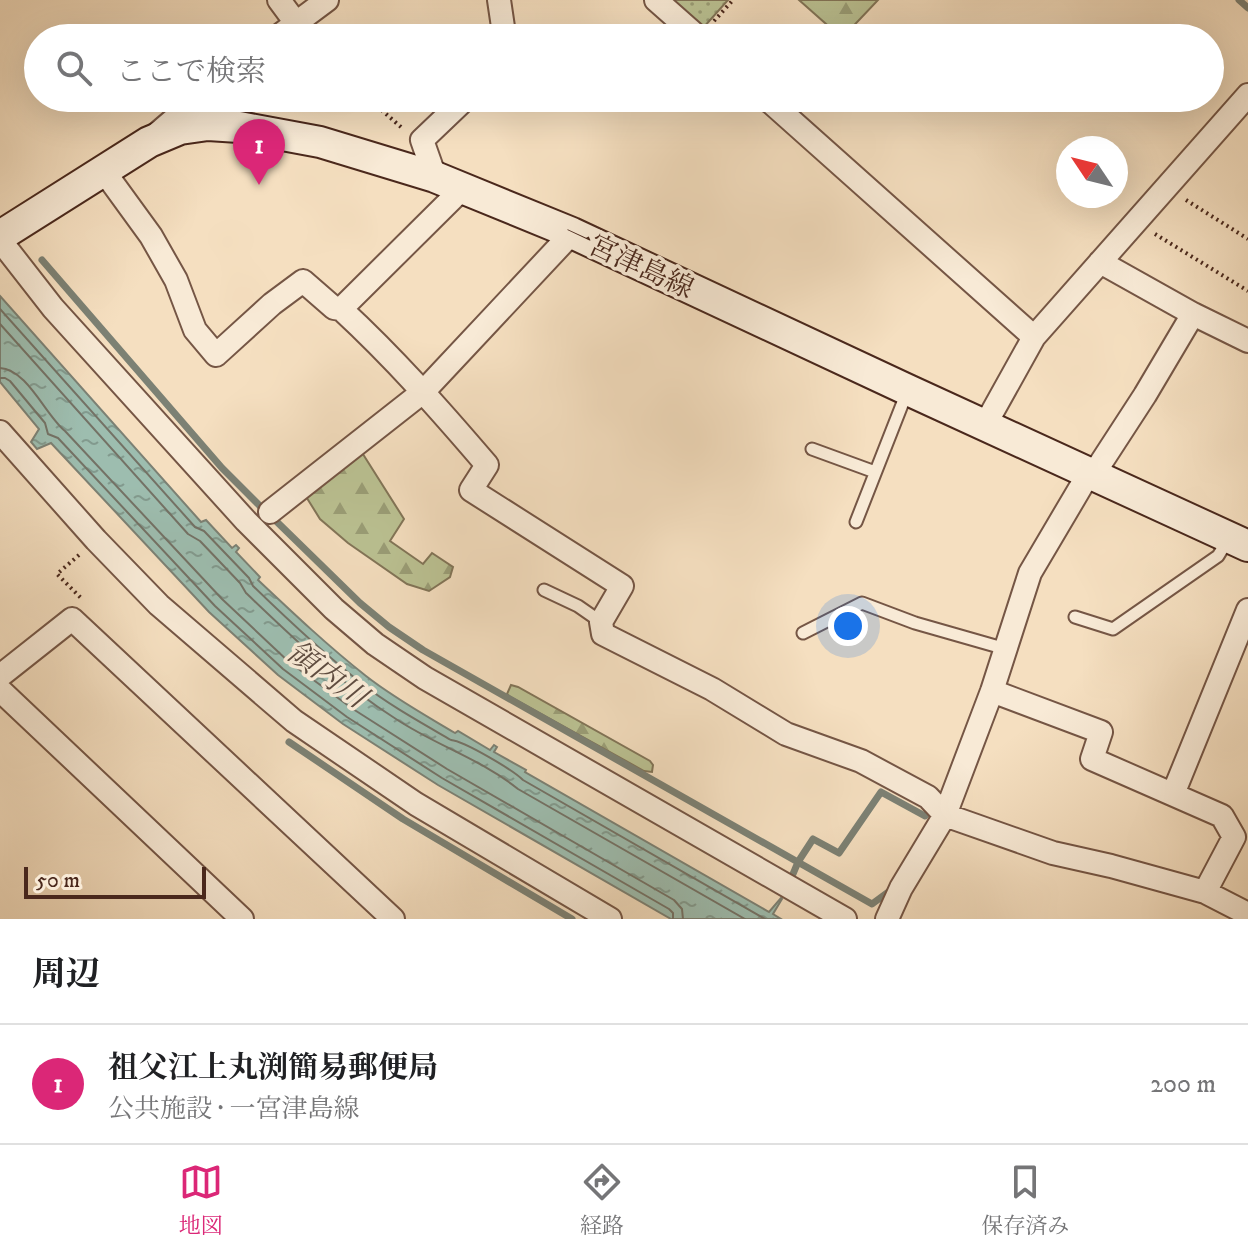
<!DOCTYPE html>
<html lang="ja">
<head>
<meta charset="utf-8">
<style>
  body { margin:0; font-family:"IM FELL DW Pica","Noto Serif JP",serif; background:#f6f6f6; color:#202124 }
  .compass { position:absolute; left:1056px; top:136px; width:72px; height:72px; border-radius:50%; background:#fff; box-shadow:0 8px 32px #0002; rotate:305deg }
  .scale { position:absolute; left:24px; bottom:20px; width:182px; box-sizing:border-box; padding-left:8px; border:4px solid #4a281c; border-top:0; font-size:22px; line-height:28px; white-space:nowrap; color:#4a281c; -webkit-text-stroke:6px #f8ead6; paint-order:stroke }
  .you { position:absolute; left:848px; top:626px; width:28px; height:28px; margin:-20px; border:6px solid #fff; border-radius:50%; background:#1a73e8; box-shadow:0 0 0 12px #1a73e833 }
  .badge { display:grid; place-items:center; width:52px; height:52px; border-radius:50%; background:#db2777; color:#fff; font-size:26px; font-weight:700 }
  .pin { position:absolute; translate:-50% -66px; filter:drop-shadow(0 2px 4px #0008) }
  .pin::after { content:''; position:absolute; top:42px; width:28px; height:24px; background:inherit; clip-path:polygon(0 0,100% 0,50% 100%) }
  .list { margin:0; padding:0; list-style:none }
  h2 { display:flex; justify-content:space-between; align-items:center; height:104px; margin:0; padding:0 32px; font-size:34px }
  h2 small { font-size:26px; font-weight:400; color:#757577 }
  .list li { display:grid; grid-template-columns:52px 1fr auto; gap:24px; align-items:center; box-sizing:border-box; height:120px; padding:0 32px; border-top:2px solid #e0e0e0 }
  .list b { display:block; font-size:30px; white-space:nowrap }
  .list p { margin:0; font-size:26px; white-space:nowrap; color:#757577 }
  .list em { font-size:26px; font-style:normal; color:#757577 }
  .icon { flex:none; width:44px; height:44px; fill:none; stroke:currentColor; stroke-width:2; stroke-linecap:round; stroke-linejoin:round }
  .map { position:relative; flex:none; width:1248px; height:919px; overflow:hidden }
  .search { position:absolute; background:#fff; box-shadow:0 8px 32px #0002; left:24px; right:24px; top:24px; height:88px; display:flex; align-items:center; gap:20px; box-sizing:border-box; padding:0 28px; border-radius:44px; color:#757577; font-size:30px }
  .sheet { height:224px; background:#fff }
  nav { display:flex; justify-content:space-around; align-items:center; box-sizing:border-box; height:112px; border-top:2px solid #e0e0e0; background:#fff; font-size:22px; color:#757577 }
  nav a { display:grid; justify-items:center; gap:4px }
  nav .on { color:#db2777 }
  .map>svg:first-child { display:block }
  .grass { fill:url(#grass-dots); stroke:#827558; stroke-width:2 }
  .forest { fill:url(#forest-firs); stroke:#827558; stroke-width:2 }
  .water { fill:url(#water-ripples); stroke:#7c8174; stroke-width:2 }
  .lines { fill:none; stroke-linecap:round; stroke-linejoin:round }
  .shore { stroke:#747266; stroke-width:2 }
  .stream { stroke:#7c8174; stroke-width:7 }
  .service-casing { stroke:#755645; stroke-width:15 }
  .minor-casing { stroke:#755645; stroke-width:26 }
  .secondary-casing { stroke:#4a281c; stroke-width:34 }
  .path { stroke:#4a281c; stroke-width:4; stroke-dasharray:2 4; stroke-linecap:butt }
  .service { stroke:#f8ead6; stroke-width:11 }
  .minor { stroke:#f8ead6; stroke-width:22 }
  .secondary { stroke:#f8ead6; stroke-width:30 }
  .labels { text-anchor:middle; stroke-width:7; stroke-linejoin:round; paint-order:stroke }
  .street-label { font-size:28px; fill:#4a281c; stroke:#f8ead6 }
  .water-label { font-size:30px; font-style:italic; fill:#5f4d41; stroke:#f8ead6 }
</style>
</head>
<body>
<div class="map">
<svg width="1248" height="919" viewBox="0 0 1248 919">
  <defs>
    <pattern id="grass-dots" width="8" height="8" patternUnits="userSpaceOnUse" patternTransform="scale(2)"><rect width="8" height="8" fill="#bbc293"/><path d="M2 2h.1M6 6h.1" fill="none" stroke="#9a9e77" stroke-width="1.8" stroke-linecap="round"/></pattern>
    <pattern id="forest-firs" width="22" height="20" patternUnits="userSpaceOnUse" patternTransform="scale(2)"><rect width="22" height="20" fill="#bbc293"/><path d="M5 1l3.5 6h-7zM16 11l3.5 6h-7z" fill="#9a9e77"/></pattern>
    <pattern id="water-ripples" width="26" height="14" patternUnits="userSpaceOnUse" patternTransform="scale(2)"><rect width="26" height="14" fill="#9dbdaf"/><path d="M2 4q2-2 4 0t4 0M15 11q2-2 4 0t4 0" fill="none" stroke="#829a8e"/></pattern>
  </defs>
  <rect width="100%" height="100%" fill="#f5dfc0"/>
  <filter id="stains"><feTurbulence type="fractalNoise" baseFrequency=".0025" numOctaves="4"/><feColorMatrix values="0 0 0 0 .2 0 0 0 0 .09 0 0 0 0 .02 0 0 0 .5 -.17"/></filter>
  <radialGradient id="worn" r=".72"><stop offset=".6" stop-color="#630" stop-opacity="0"/><stop offset="1" stop-color="#630" stop-opacity=".3"/></radialGradient>
  <!-- grass -->
  <path class="grass" d="M672 0H728L703 28Z"/>
  <!-- forest -->
  <path class="forest" d="M799 0H878L842 38Z
    M361 451 404 519 390 541 423 564 432 553 453 567 450 577 429 591 407 584 348 543 320 519 305 495Z
    M511 685 518 687 650 761 653 765 652 772 644 771 509 696 507 694Z"/>
  <!-- water -->
  <path class="water" d="M0 296 201 522 206 520 232 548 236 545 239 548 236 552 260 577 258 580C293 613 328 646 366 676 394 698 425 715 455 733L458 731 490 750 494 745 497 747 494 752 526 770 525 772 769 912 781 898 782 899 773 914 781 919H671L438 785 343 724 278 675 209 612 51 443 37 449 31 442 39 429 0 382Z"/>
  <g class="lines">
    <!-- shore -->
    <path class="shore" d="M0 309 195 527 204 531 249 578 253 586C288 620 323 653 361 683 389 705 420 722 451 740 464 741 513 770 523 780L765 919
      M0 324 188 534 200 541 240 583 246 593C293 638 341 684 396 719 435 745 481 759 518 789L745 919
      M0 368C27 369 46 416 65 431L222 599 289 662 353 709 447 769 674 900 682 909 683 919
      M0 378H5L10 381 45 423 48 434 58 438 215 606 283 669 347 717 442 778 669 909 673 913V919"/>
    <!-- stream -->
    <path class="stream" d="M1239 0 1248 8
      M42 260 222 468 261 507
      M275 520 360 603 389 627 423 650 872 904 891 890
      M289 742 403 819 572 919
      M793 874 798 862 813 839 839 853 881 792 925 816 930 810"/>
    <!-- service casing -->
    <g class="service-casing">
      <path id="service" d="M812 449 875 472
        M856 522 907 392
        M544 590 578 606 601 622
        M1075 617 1113 629 1218 556 1229 538
        M803 633 862 603 915 623 1006 649"/>
    </g>
    <!-- minor casing -->
    <g class="minor-casing">
      <path id="minor" d="M279 0 296 23
        M499 0 503 27V38
        M656 0 699 38
        M276 38 327 0
        M766 98 1034 337
        M158 133 199 98
        M103 170 151 236 176 280 195 330 216 355 272 304 303 281 334 308 341 309
        M435 177 422 140 466 98
        M463 188 341 309C394 358 440 410 487 465L471 490 622 586 601 622 603 634 712 689 786 734 861 761 928 797 945 815 1053 853 1111 866 1205 892 1248 914
        M0 240 53 308 246 521 334 609 375 644 425 678 845 919
        M1100 262 1193 314 1248 341
        M985 425 1034 337 1248 95
        M0 432 96 540 159 605 294 721 416 804 610 919
        M1093 475 1145 395 1193 314
        M270 512 424 391 572 233
        M0 676 72 619 393 919
        M0 690 242 919
        M992 691 1101 732 1092 759 1222 816 1234 837 1205 892
        M1173 794 1248 610
        M887 919 901 888 945 815 992 691 1030 573 1089 473"/>
    </g>
    <!-- secondary casing -->
    <g class="secondary-casing">
      <path id="secondary" d="M0 236 149 142 180 129 208 125 239 127 320 142 435 177 572 233 908 390 1248 546"/>
    </g>
    <!-- path -->
    <path class="path" d="M714 21 733 0
      M368 98 402 128
      M1186 200 1248 239
      M1155 234 1248 291
      M79 555 57 574 81 598"/>
    <!-- service -->
    <use href="#service" class="service"/>
    <!-- minor -->
    <use href="#minor" class="minor"/>
    <!-- secondary -->
    <use href="#secondary" class="secondary"/>
  </g>
  <g class="labels">
    <!-- street labels -->
    <g class="street-label">
      <text transform="translate(629 260) rotate(25)" y="10">一宮津島線</text>
    </g>
    <!-- water labels -->
    <g class="water-label">
      <text transform="translate(327 674) rotate(36)" y="10">領内川</text>
    </g>
  </g>
  <rect width="100%" height="100%" filter="url(#stains)"/>
  <rect width="100%" height="100%" fill="url(#worn)"/>
</svg>
<svg class="compass" viewBox="-18 -18 36 36"><path d="M0-13l5 13h-10z" fill="#e53935"/><path d="M0 13l5-13h-10z" fill="#757577"/></svg>
<div class="scale">50 m</div>
<div class="you"></div>
<div class="pin badge" style="left:259px;top:185px">1</div>
<div class="search"><svg class="icon" aria-label="search" viewBox="0 0 24 24"><circle cx="10" cy="10" r="6"/><path d="M15 15l6 6"/></svg>ここで検索</div>
</div>
<section class="sheet">
<h2>周辺<small></small></h2>
<ul class="list">
<li><span class="badge">1</span><div><b>祖父江上丸渕簡易郵便局</b><p>公共施設 · 一宮津島線</p></div><em>200 m</em></li>
</ul>
</section>
<nav>
<a class="on"><svg class="icon" aria-label="map" viewBox="0 0 24 24"><path d="M3 6l6-2 6 2 6-2v14l-6 2-6-2-6 2zM9 4v14M15 6v14"/></svg>地図</a>
<a><svg class="icon" aria-label="directions" viewBox="0 0 24 24"><path d="M12 3l9 9-9 9-9-9zM9 14v-3h6M13 9l2 2-2 2"/></svg>経路</a>
<a><svg class="icon" aria-label="saved" viewBox="0 0 24 24"><path d="M7 4h10v16l-5-4-5 4z"/></svg>保存済み</a>
</nav>
</body>
</html>
